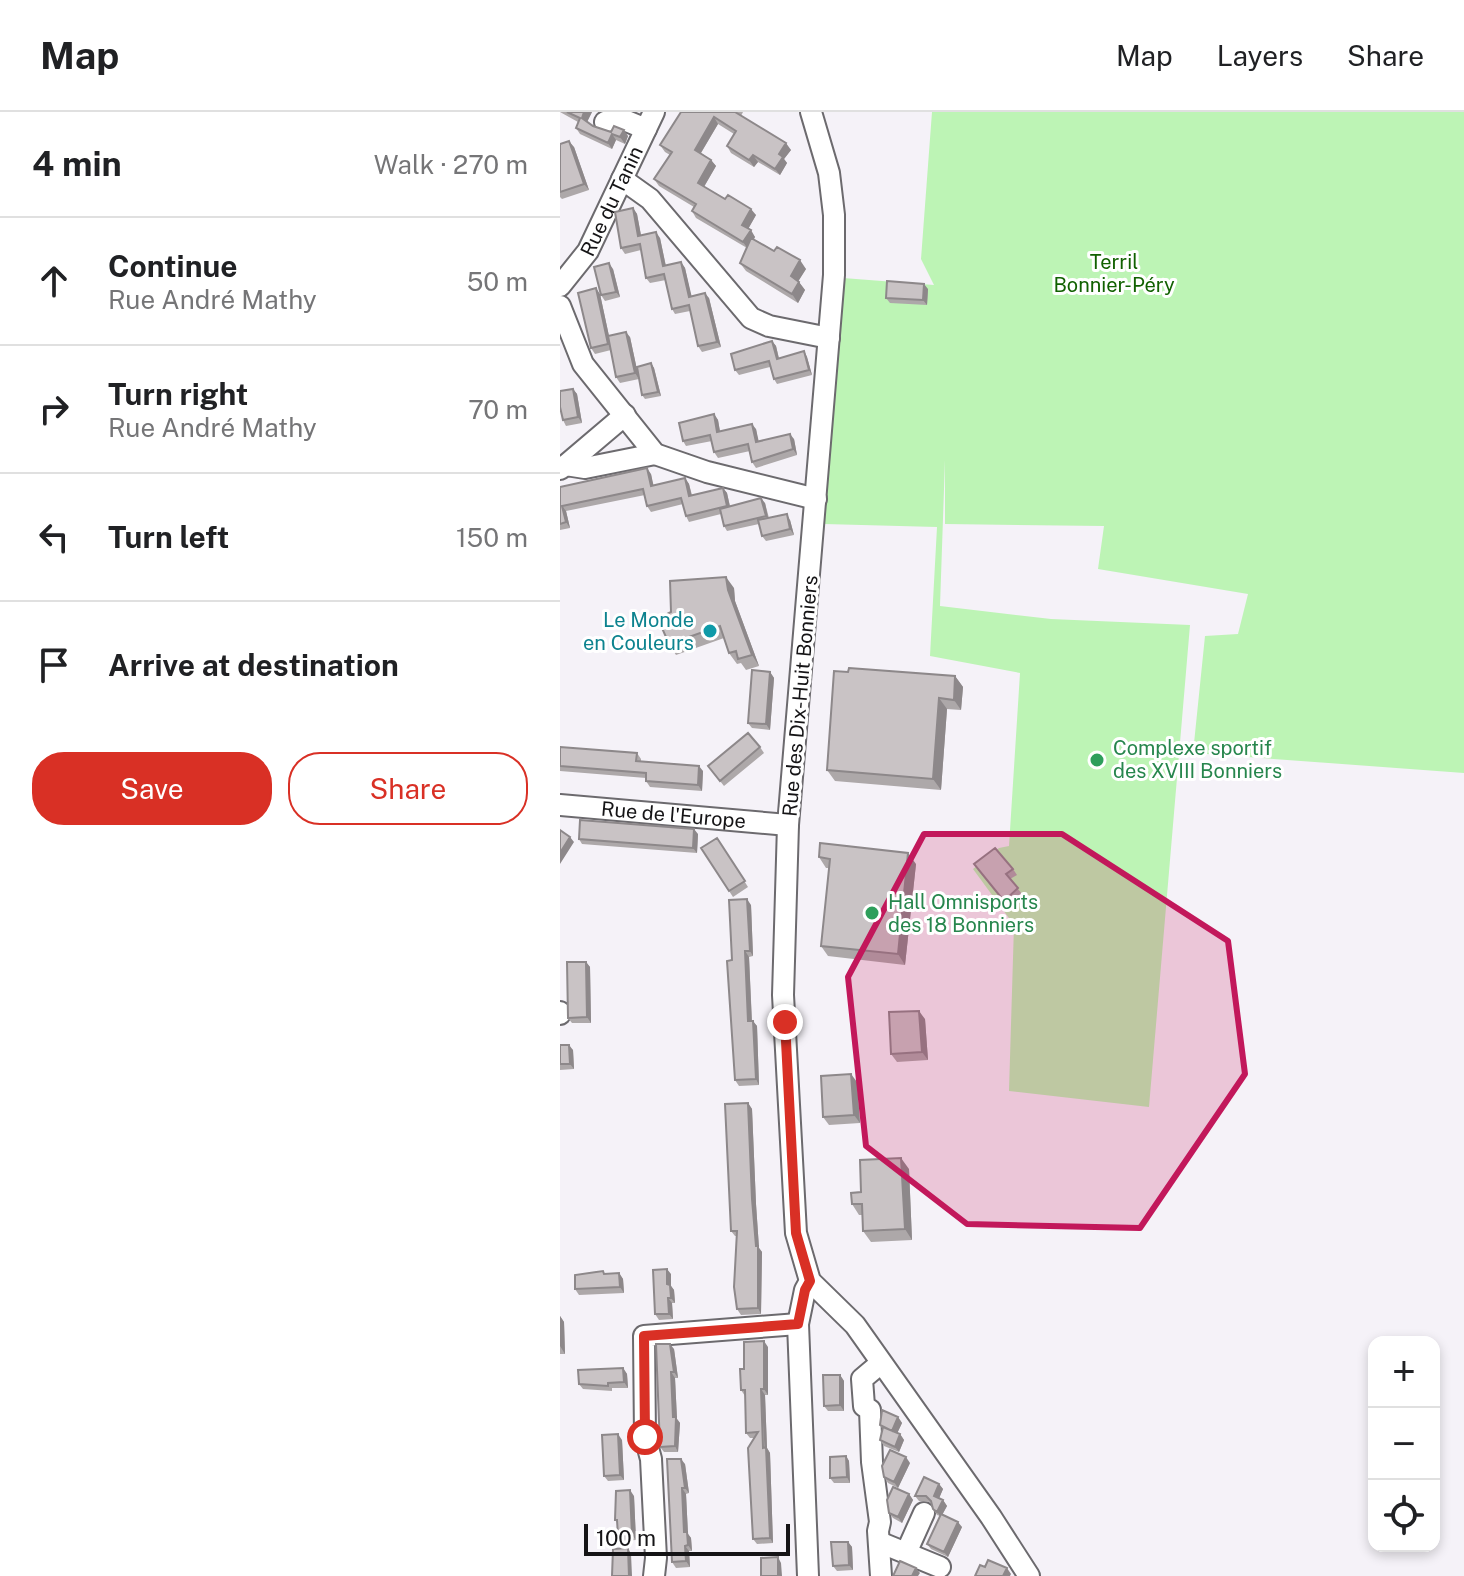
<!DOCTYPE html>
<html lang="en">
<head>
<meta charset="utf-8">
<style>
  body { margin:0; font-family:"Public Sans",sans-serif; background:#f2f2f2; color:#202124 }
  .controls { position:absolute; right:24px; bottom:24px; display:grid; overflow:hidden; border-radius:16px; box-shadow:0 4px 12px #0003 }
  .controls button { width:72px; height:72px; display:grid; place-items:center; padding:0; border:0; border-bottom:2px solid #e0e0e0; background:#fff; color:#202124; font:40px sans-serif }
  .scale { position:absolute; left:24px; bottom:20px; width:206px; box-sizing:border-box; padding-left:8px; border:4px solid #151416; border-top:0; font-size:22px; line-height:28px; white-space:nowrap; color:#151416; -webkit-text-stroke:6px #fff; paint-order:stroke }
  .stop { position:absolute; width:24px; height:24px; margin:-18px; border:6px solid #d93025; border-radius:50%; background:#fff }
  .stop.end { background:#d93025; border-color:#fff; box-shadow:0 2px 8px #0008 }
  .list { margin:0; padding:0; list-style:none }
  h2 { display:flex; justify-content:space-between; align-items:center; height:104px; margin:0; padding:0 32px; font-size:34px }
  h2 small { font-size:26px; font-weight:400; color:#757577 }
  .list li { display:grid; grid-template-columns:52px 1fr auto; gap:24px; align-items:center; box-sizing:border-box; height:128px; padding:0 32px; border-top:2px solid #e0e0e0 }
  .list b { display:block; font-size:30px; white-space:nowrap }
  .list p { margin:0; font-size:26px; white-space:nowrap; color:#757577 }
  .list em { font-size:26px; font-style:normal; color:#757577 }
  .actions { display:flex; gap:16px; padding:24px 32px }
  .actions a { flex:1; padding:18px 0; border:2px solid #d93025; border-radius:32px; text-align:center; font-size:28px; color:#d93025 }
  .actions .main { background:#d93025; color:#fff }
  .icon { flex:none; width:44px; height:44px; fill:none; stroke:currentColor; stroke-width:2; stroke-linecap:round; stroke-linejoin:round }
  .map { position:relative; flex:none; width:904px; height:1464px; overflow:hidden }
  header { display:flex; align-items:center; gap:48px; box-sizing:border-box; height:112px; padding:0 40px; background:#fff; border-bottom:2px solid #e0e0e0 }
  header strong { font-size:38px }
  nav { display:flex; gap:44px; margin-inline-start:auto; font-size:28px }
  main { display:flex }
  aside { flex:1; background:#fff }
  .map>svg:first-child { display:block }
  .green { fill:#bdf4b5 }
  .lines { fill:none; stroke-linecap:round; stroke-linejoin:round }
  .minor-casing { stroke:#6c6a6e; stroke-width:24 }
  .minor { stroke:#fff; stroke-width:20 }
  .wall { fill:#ada8a9 }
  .shaded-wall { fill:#8d888a }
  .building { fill:#c9c3c5; stroke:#8d888a; stroke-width:2 }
  .route { stroke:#d93025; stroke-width:10 }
  .marked { fill:#c2185b; fill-opacity:0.2; stroke:#c2185b; stroke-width:6; stroke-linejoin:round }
  .culture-dot { fill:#0f9aa8; stroke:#fff; stroke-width:3 }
  .leisure-dot { fill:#2e9e5b; stroke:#fff; stroke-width:3 }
  .labels { text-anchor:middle; stroke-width:6; stroke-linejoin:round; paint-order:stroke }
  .street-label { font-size:20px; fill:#151416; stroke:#fff }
  .park-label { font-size:20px; fill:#116101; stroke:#fff }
  .culture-label { font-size:20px; fill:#0d838f; stroke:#fff; text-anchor:end }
  .leisure-label { font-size:20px; fill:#27864d; stroke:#fff; text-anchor:start }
</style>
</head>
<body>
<header>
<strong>Map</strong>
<nav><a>Map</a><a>Layers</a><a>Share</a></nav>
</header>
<main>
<aside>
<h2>4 min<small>Walk · 270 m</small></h2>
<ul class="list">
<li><svg class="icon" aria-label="ahead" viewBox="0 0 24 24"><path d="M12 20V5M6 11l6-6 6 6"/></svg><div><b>Continue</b><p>Rue André Mathy</p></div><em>50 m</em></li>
<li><svg class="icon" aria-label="right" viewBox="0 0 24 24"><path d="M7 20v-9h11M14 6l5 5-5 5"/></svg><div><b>Turn right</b><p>Rue André Mathy</p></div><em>70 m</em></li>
<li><svg class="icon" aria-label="left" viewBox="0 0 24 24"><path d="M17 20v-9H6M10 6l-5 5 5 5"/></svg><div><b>Turn left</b></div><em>150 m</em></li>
<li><svg class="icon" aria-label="arrive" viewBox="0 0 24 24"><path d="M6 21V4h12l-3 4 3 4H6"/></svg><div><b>Arrive at destination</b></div></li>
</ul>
<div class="actions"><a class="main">Save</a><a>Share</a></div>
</aside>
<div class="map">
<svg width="904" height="1464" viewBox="0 0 904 1464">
  <rect width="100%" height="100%" fill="#f5f2f8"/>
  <!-- green -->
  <path class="green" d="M372 0H904V661L633 641 645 524 678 522 688 482 538 457 544 414 385 412V348L380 494 491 507 630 513 589 995 449 979 454 813 413 757 439 736 449 734 460 561 370 544 377 415 264 412 283 166 374 173 361 147Z"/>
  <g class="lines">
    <!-- minor casing -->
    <g class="minor-casing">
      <g id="minor">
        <path d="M251 0 269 61 274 103V163L228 713 223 883 236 1121 250 1169 295 1213 431 1405 469 1464"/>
        <path d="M45 10 57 5 86 17"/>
        <path d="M62 67 90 87 191 206 209 214 269 226"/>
        <path id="s1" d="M0 174 28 139 94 0"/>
        <path d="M0 194 23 252 95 342 147 360 256 387"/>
        <path d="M6 353 65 303"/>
        <path d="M0 357 6 353 25 356 95 342"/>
        <path id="s2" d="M0 693 228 713"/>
        <path d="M0 900V902"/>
        <path d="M321 1251 302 1267 304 1294 310 1298 312 1350 320 1410 318 1419 321 1464"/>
        <path d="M319 1430 380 1455"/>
        <path d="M346 1441 364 1401"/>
        <path d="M94 1464 96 1446 91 1347 85 1325 84 1224 238 1212"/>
        <path d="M248 1464 238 1212 245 1178 250 1169"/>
      </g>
    </g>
    <!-- minor -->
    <use href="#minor" class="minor"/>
  </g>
  <!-- wall -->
  <path class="wall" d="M0 0H32L27 10 33 14 68 24 65 32 56 28 52 37 20 22 16 16 18 10Z
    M121 0H183L181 4 231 38 224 47 227 51 220 63 198 50 194 55 171 41 167 34 174 22 158 12 141 41 151 48 156 54 144 75 196 103 188 117 195 125 194 127 246 157 238 169 245 178 238 191 186 159 180 151 187 136 136 106 132 99 134 95 99 74 94 67 110 43 105 40 100 33Z
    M0 32 14 35 29 78 2 87 0 85Z
    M73 96 77 102 81 123 100 126 106 154 121 150 125 156 131 184 149 186 161 235 142 240 138 234 130 199 115 202 112 197 106 168 90 171 86 166 81 138 65 142 61 136Z
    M53 157 60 185 45 189 41 183Z
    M368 177 367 193 330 191 326 186Z
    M40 182 49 224 70 225 79 267 60 271 56 265 51 238 35 242 31 236Z
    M212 229 216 234 219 246 244 239 247 245 252 263 217 272 214 267 210 255 179 263 175 258Z
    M91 251 94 256 101 284 85 287 82 283Z
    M13 277 17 282 22 311 6 314 3 308Z
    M154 302 158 308 160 319 196 317 198 329 234 327 237 343 196 356 192 350 190 339 158 346 154 340 152 329 126 334 123 329Z
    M91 362 93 374 125 366 129 372 132 383 163 376 167 381 170 394 205 391 209 406 230 408 234 423 206 429 202 424 199 412 167 419 164 414 161 402 129 410 126 404 123 392 91 400 87 394 85 383 6 399 10 416 0 418V375Z
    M174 476 175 489 199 554 186 558 181 551 177 552 169 541 164 526 116 543 109 532Z
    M210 560 214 566 210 618 192 616 188 611Z
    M288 560 395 564 403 575 401 598 387 597 381 678 275 669 267 658Z
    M0 635 77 641 81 647V649L143 659 142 679 90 675 86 669V666L0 659Z
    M200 635 204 641 164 674 148 654Z
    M138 722 137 741 22 732 19 727Z
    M157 726 188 775 173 785 141 736Z
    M259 745 356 752 345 853 268 844 261 834 269 756H266Z
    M453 757 457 763 450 767 462 782 447 794 418 758Z
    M191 793 193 844 189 845 192 909 197 914 199 973 179 974 175 968 172 848Z
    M26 850 30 855 31 911H12L8 906Z
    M365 907 368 948 337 950 331 942Z
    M0 933 13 938 14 957 0 958Z
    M297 970 300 1011 269 1013 263 1005Z
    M188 991 192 997 196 1092 199 1136 202 1140 201 1202 181 1203 177 1197V1124H175L171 1119Z
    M349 1057 352 1128 311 1130 303 1119V1103H299L292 1092 301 1080Z
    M59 1161 63 1167 64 1181 19 1183 15 1177 45 1162Z
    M111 1162V1174L114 1178 115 1191H112L113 1207 99 1208 95 1202Z
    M0 1204 4 1210 5 1242H0Z
    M208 1235V1283H205L207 1336 210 1341 213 1431 197 1432 193 1427 194 1326H190L186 1321 185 1284 181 1278 184 1257Z
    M114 1237 118 1266H115L117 1307 120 1311 118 1340H104L100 1335Z
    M63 1256 67 1262 68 1276H52V1279L23 1277 19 1272Z
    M280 1263 284 1269V1299H268L264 1294Z
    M338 1305 342 1311 337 1321 340 1322 344 1328 339 1340 324 1334 320 1328 323 1318 320 1313Z
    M62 1328 64 1368 48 1369 44 1364Z
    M286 1344 289 1349 290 1371H274L270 1366Z
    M350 1351 338 1376 328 1371 324 1365Z
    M125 1352 129 1381 126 1382 128 1422 131 1426 132 1439H129L130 1455 116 1456 112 1450Z
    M379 1372 383 1377 379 1386 383 1388 387 1394 382 1403 402 1415 388 1445 371 1437 367 1432 380 1404 377 1403 373 1397 370 1390 359 1389 355 1384Z
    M349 1382 353 1388 342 1411 333 1406 329 1401Z
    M74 1384 76 1428 62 1429 58 1424V1412L55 1408Z
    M288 1430 292 1435 293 1458 277 1459 273 1454Z"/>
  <!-- shaded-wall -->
  <path class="shaded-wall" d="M24 0H32L26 12 22 6Z
    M154 5 158 12 139 44 135 38Z
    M64 18 68 24 65 32 60 25Z
    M52 22 56 28 52 37 48 31Z
    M9 29 14 35 29 78 24 72Z
    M226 31 231 38 224 47 227 51 220 63 215 57 219 42Z
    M193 43 198 50 194 55 189 48Z
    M151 48 156 54 142 78 138 71Z
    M73 96 77 102 82 129 78 124Z
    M191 97 196 103 187 119 182 113Z
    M191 118 195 125 188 137 183 130Z
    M96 120 100 126 107 160 103 154Z
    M240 148 246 157 236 173 231 164Z
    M121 150 125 156 133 190 129 185Z
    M49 151 53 157 60 185 56 180Z
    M239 170 245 178 238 191 232 182Z
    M364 172 368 177 367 193 363 188Z
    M36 176 40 182 52 238 48 232Z
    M145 181 149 186 161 235 157 230Z
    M66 220 70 225 79 267 75 261Z
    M212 229 216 234 220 252 217 247Z
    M244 239 247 245 252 263 249 258Z
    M91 251 94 256 101 284 98 280Z
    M13 277 17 282 22 311 18 305Z
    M154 302 158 308 161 326 157 320Z
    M192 312 196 317 200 335 196 330Z
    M230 322 234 327 237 343 233 337Z
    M87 356 91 362 95 380 91 374Z
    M125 366 129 372 133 390 129 384Z
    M163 376 167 381 171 400 167 394Z
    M201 386 205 391 209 410 206 404Z
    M2 394 6 399 10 416 6 410Z
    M227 402 230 408 234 423 230 417Z
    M166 465 174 476 175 489 199 554 192 543 168 478Z
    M210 560 214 566 210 618 206 612Z
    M395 564 403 575 401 598 394 588Z
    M379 586 387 597 381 678 373 667Z
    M139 654 143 659 142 679 138 673Z
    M134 717 138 722 137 741 133 736Z
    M10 725 14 730 0 752V741Z
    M348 741 356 752 345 853 338 842Z
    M187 787 191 793 193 844 190 839Z
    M185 839 189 845 192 914 188 909Z
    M26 850 30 855 31 911 27 905Z
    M359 899 365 907 368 948 362 940Z
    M193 909 197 914 199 973 196 967Z
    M9 933 13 938 14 957 10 952Z
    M291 962 297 970 300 1011 294 1003Z
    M188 991 192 997 196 1092 199 1136 202 1140 201 1202 198 1196 196 1134 192 1087Z
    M341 1046 349 1057 352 1128 345 1117Z
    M107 1157 111 1162V1174L114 1178 115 1191 111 1186 107 1172Z
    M59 1161 63 1167 64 1181 60 1175Z
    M108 1186 112 1191 113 1207 109 1202Z
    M0 1204 4 1210 5 1242 0 1234Z
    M204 1229 208 1235V1283L204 1277Z
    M110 1232 114 1237 118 1266 114 1260Z
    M63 1256 67 1262 68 1276 64 1270Z
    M111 1260 115 1266 117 1307 120 1311 118 1340 115 1334Z
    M280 1263 284 1269V1299L280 1293Z
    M201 1277 205 1283 207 1336 210 1341 213 1431 210 1426Z
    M338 1305 342 1311 336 1324 332 1319Z
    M58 1322 62 1328 64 1368 60 1363Z
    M340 1322 344 1328 339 1340 335 1335Z
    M286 1344 289 1349 290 1371 287 1365Z
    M346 1345 350 1351 338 1376 334 1370Z
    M121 1347 125 1352 129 1381 125 1376Z
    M379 1372 383 1377 378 1389 374 1384Z
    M122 1376 126 1382 128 1422 131 1426 132 1439 128 1433 124 1420Z
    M70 1378 74 1384 76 1428 72 1423Z
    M349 1382 353 1388 342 1411 338 1405Z
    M383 1388 387 1394 381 1405 377 1400Z
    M398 1410 402 1415 388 1445 384 1440Z
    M288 1430 292 1435 293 1458 289 1453Z
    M125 1434 129 1439 130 1455 126 1449Z
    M68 1436 71 1442 72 1464H69Z
    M218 1445 221 1451 222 1464H218Z
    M356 1456 360 1461 358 1464H352Z
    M447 1456 451 1462 450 1464H443Z"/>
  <!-- building -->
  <path class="building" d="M7 0H24L22 6 33 14 51 20 54 14 64 18 60 25 52 22 48 31 16 16 20 6Z
    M121 0H175L226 31 219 42 223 45 215 57 193 43 189 48 167 34 176 19 154 5 135 38 151 48 138 71 165 87 168 83 191 97 182 113 191 118 183 130 132 99 136 92 94 67 112 40 100 33Z
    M9 29 24 72 0 80V32Z
    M73 96 78 124 96 120 103 154 121 150 129 185 145 181 157 230 138 234 129 193 112 197 104 162 86 166 80 132 61 136 55 100Z
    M191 126 214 139 217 135 240 148 231 164 239 170 232 182 180 151Z
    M49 151 56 180 41 183 34 155Z
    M327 169 364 172 363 188 326 186Z
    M36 176 48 232 31 236 18 181Z
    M66 220 75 261 56 265 48 224Z
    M212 229 217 247 244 239 249 258 214 267 209 249 175 258 171 242Z
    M91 251 98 280 82 283 77 255Z
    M13 277 18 305 3 308 0 295V279Z
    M154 302 157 320 192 312 196 330 230 322 233 337 192 350 188 332 154 340 150 323 123 329 119 311Z
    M87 356 91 374 125 366 129 384 163 376 167 394 126 404 121 386 87 394 83 377 2 394 6 410 0 412V375Z
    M201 386 206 404 164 414 160 397Z
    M227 402 230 417 202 424 198 408Z
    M166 465 168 478 192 543 178 547 176 539 169 541 160 514 109 532 102 516 108 513 105 503 111 500 110 469Z
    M289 556 395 564 394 588 379 586 373 667 267 658 274 559 288 560Z
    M192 558 210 560 206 612 188 611Z
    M188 621 200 635 160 669 148 654Z
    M0 635 77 641 76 649 139 654 138 673 86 669V661L0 654Z
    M20 708 134 717 133 736 19 727Z
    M0 718 10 725 0 741Z
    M157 726 185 769 169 779 141 736Z
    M260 731 348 741 338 842 261 834 270 747 259 745Z
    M435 736 453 757 446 762 458 776 444 789 414 752Z
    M187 787 190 839H185L188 909H193L196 967 175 968 167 849 172 848 169 788Z
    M7 850H26L27 905 8 906Z
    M359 899 362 940 331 942 329 900Z
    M0 933H9L10 952H0Z
    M291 962 294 1003 263 1005 261 964Z
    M188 991 192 1087 196 1134H198V1196L177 1197 174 1175 177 1119H171L165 992Z
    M341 1046 345 1117 303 1119 302 1092H292L291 1081 301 1080 300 1048Z
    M107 1157V1172L110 1173 111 1186H108L109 1202H95L93 1158Z
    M43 1159 44 1162 59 1161 60 1175 15 1177V1163Z
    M204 1229V1277H201L203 1336 206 1335 210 1426 193 1427 188 1336 198 1320 186 1321 185 1278H181L180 1257H184V1230Z
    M96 1232H110L114 1260H111L113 1305H116L115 1334 100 1335Z
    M63 1256 64 1270 48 1271V1274L19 1272 18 1258Z
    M263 1263H280V1293L264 1294Z
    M322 1298 338 1305 332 1319 320 1313Z
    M323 1315 340 1322 335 1335 320 1328Z
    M58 1322 60 1363 44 1364 42 1323Z
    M330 1338 346 1345 334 1370 324 1365 322 1354Z
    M286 1344 287 1365 270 1366V1345Z
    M107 1347H121L125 1376H122L124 1420H127L128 1433 125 1434 126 1449 112 1450Z
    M364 1365 379 1372 374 1384 383 1388 377 1400 373 1397 371 1389 366 1384H355Z
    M333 1375 349 1382 338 1405 329 1401 327 1388Z
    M70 1378 72 1423 58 1424 57 1408H55L56 1379Z
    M381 1402 398 1410 384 1440 367 1432Z
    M271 1430H288L289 1453 273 1454Z
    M68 1436 69 1464H52L53 1437Z
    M218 1445V1464H201V1446Z
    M428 1448 447 1456 443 1464H415L420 1453 425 1455Z
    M340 1449 356 1456 352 1464H333Z"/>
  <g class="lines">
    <!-- route -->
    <path class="route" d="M85 1325 84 1224 238 1212 245 1178 250 1169 236 1121 225 910"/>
  </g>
  <!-- marked area -->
  <path class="marked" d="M364 722H502L668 829 685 962 580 1116 407 1112 306 1034 288 865Z"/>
  <!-- markers -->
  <circle class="culture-dot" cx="150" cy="519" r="8"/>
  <g class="leisure-dot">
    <circle cx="537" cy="648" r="8"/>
    <circle cx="312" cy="801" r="8"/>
  </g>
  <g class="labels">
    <!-- street labels -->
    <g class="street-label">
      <text dy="7" stroke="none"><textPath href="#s1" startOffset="100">Rue du Tanin</textPath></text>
      <text transform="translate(240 584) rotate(-85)" y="7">Rue des Dix-Huit Bonniers</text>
      <text dy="7" stroke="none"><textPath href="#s2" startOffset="114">Rue de l'Europe</textPath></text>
    </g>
    <!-- park labels -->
    <g class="park-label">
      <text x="554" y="157">Terril<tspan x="554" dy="23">Bonnier-Péry</tspan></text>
    </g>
    <!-- culture labels -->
    <g class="culture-label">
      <text x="134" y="515">Le Monde<tspan x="134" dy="23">en Couleurs</tspan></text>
    </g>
    <!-- leisure labels -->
    <g class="leisure-label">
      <text x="553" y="643">Complexe sportif<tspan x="553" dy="23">des XVIII Bonniers</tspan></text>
      <text x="328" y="797">Hall Omnisports<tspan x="328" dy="23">des 18 Bonniers</tspan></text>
    </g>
  </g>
</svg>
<div class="controls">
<button>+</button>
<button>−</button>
<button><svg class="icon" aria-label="locate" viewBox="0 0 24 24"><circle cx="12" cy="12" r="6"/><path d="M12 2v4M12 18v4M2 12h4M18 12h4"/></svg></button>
</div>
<div class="scale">100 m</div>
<div class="stop" style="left:85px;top:1325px"></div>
<div class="stop end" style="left:225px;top:910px"></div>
</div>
</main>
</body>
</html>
